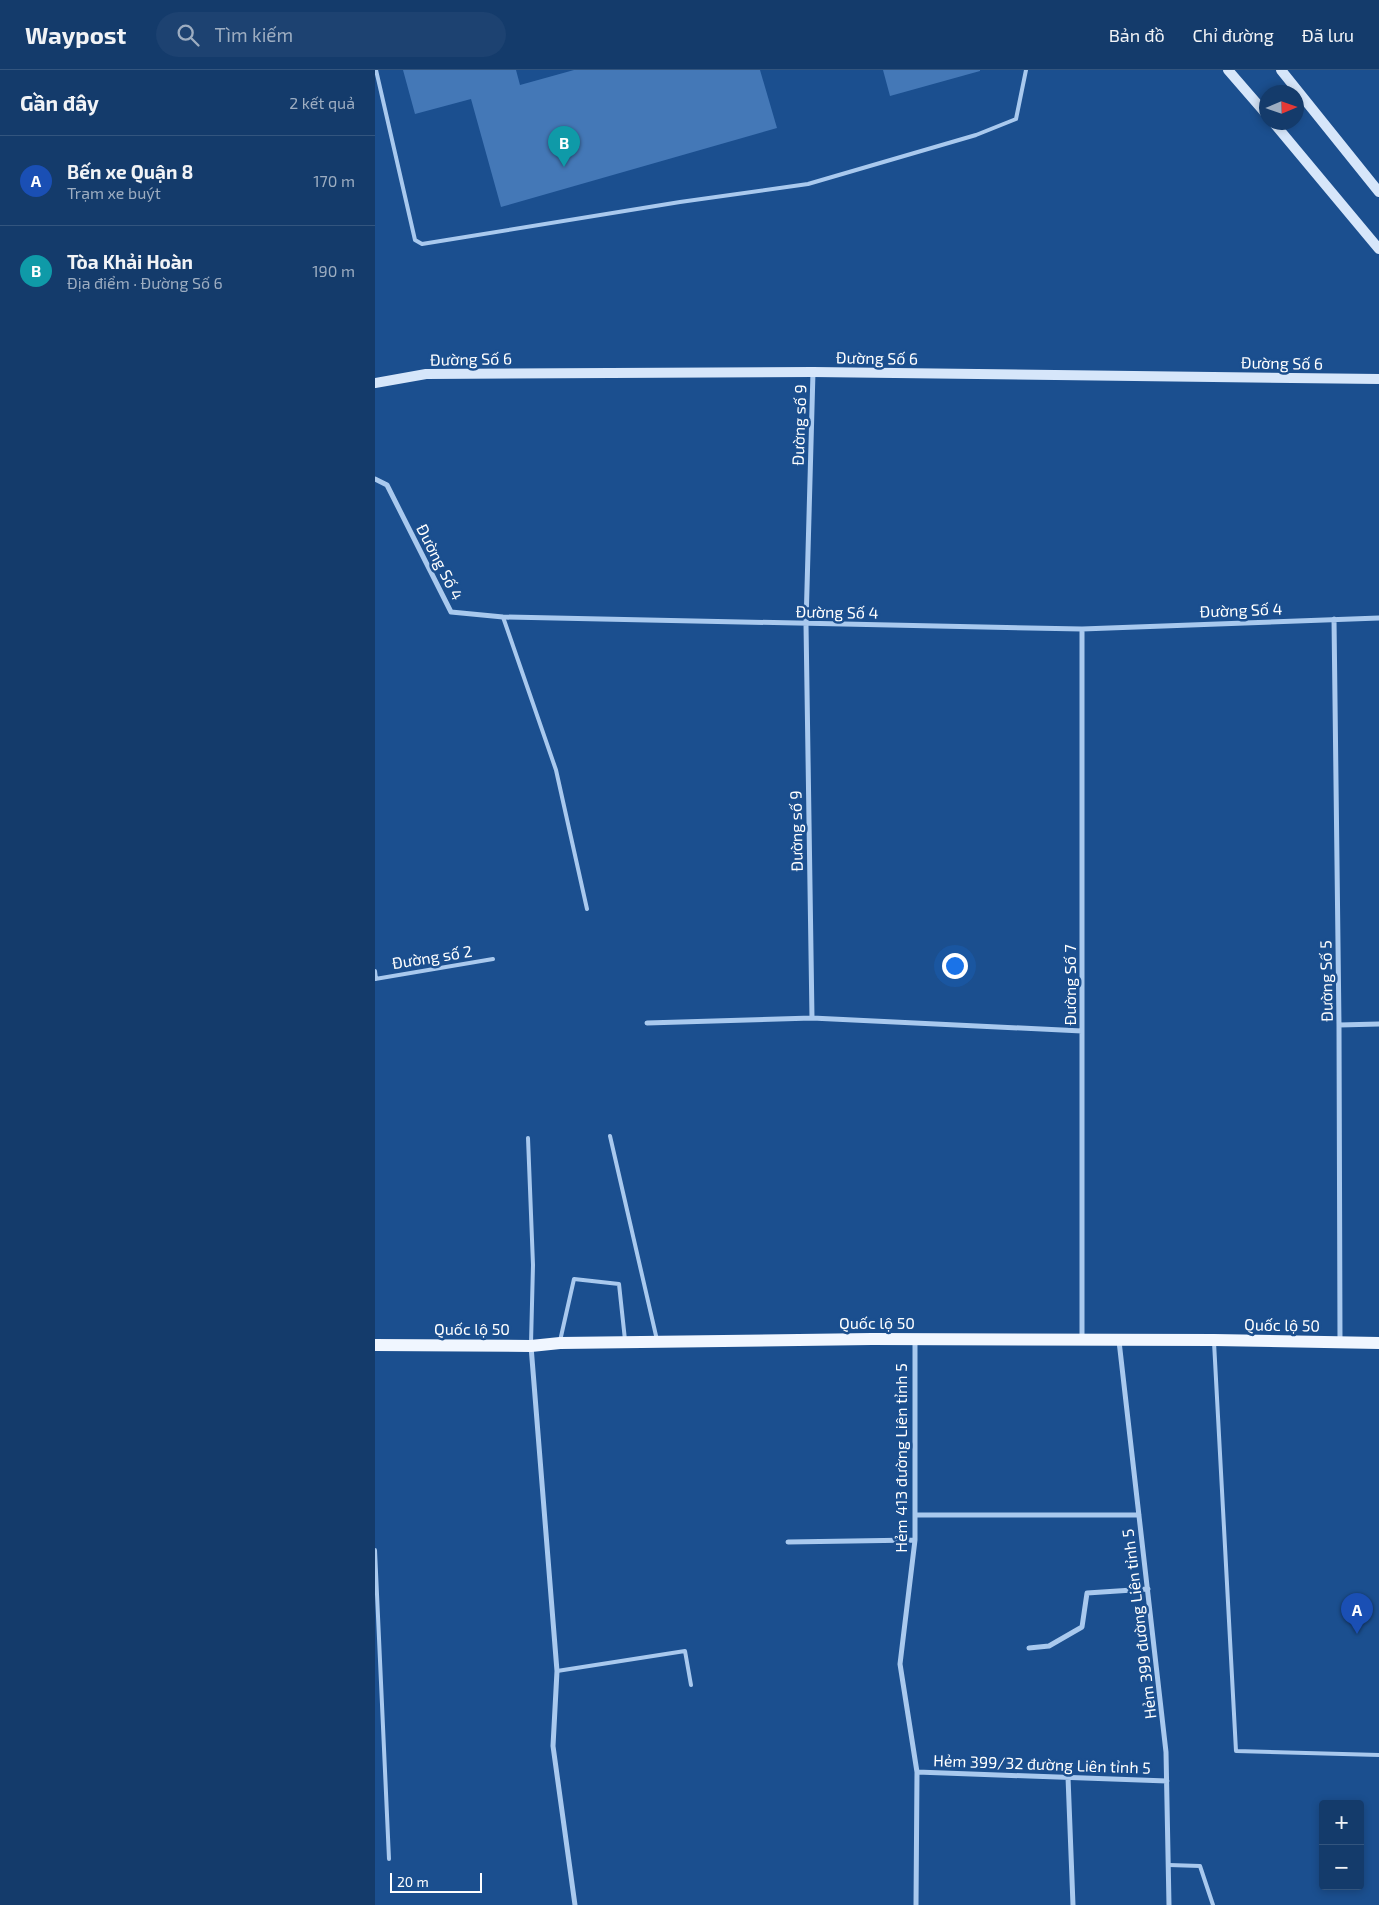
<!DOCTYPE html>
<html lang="vi">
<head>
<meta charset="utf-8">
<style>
  body { margin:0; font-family:"Exo 2",sans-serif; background:#1d4271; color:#f1f3f6 }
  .controls { position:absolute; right:15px; bottom:15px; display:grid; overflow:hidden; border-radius:5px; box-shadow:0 2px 8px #0003 }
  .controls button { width:45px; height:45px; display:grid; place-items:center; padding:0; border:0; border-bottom:1px solid #33557e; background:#143b6b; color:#f1f3f6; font:25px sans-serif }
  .compass { position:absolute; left:884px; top:15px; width:45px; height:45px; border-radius:50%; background:#143b6b; box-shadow:0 2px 8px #0003; rotate:88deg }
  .scale { position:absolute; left:15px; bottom:12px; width:92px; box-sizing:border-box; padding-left:5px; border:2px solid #fff; border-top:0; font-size:14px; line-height:18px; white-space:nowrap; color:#fff; -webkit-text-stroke:4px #1b4f8f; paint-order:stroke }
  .you { position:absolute; left:579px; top:895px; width:18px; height:18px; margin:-12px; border:4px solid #fff; border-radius:50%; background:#1a73e8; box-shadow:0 0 0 8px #1a73e833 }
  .badge { display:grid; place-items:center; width:32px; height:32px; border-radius:50%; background:#ffd166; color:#fff; font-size:16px; font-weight:700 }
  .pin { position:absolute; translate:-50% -41px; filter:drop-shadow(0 1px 2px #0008) }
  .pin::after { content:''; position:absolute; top:26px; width:18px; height:15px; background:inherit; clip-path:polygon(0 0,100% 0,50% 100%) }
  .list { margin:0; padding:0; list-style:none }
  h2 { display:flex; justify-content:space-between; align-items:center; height:65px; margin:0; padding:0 20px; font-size:21px }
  h2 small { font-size:16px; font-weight:400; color:#9dadc1 }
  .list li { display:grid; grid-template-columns:32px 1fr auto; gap:15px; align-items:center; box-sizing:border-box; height:90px; padding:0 20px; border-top:1px solid #33557e }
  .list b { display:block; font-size:19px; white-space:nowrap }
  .list p { margin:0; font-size:16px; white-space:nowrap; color:#9dadc1 }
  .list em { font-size:16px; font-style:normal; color:#9dadc1 }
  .icon { flex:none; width:28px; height:28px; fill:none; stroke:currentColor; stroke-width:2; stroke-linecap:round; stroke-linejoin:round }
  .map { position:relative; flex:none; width:1004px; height:1835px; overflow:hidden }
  header { display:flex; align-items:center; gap:30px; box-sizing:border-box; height:70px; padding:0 25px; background:#143b6b; border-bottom:1px solid #33557e }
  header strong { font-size:24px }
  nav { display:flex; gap:28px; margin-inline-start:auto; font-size:18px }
  .search { width:350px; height:45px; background:#1d4271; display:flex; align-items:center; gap:12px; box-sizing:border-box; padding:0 18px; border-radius:28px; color:#9dadc1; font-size:19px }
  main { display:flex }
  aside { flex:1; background:#143b6b }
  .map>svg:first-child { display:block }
  .building { fill:#4478b7 }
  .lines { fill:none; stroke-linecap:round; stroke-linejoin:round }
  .lane { stroke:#a9c9ee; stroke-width:4 }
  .street { stroke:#a9c9ee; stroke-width:5 }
  .secondary { stroke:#d6e6fa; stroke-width:10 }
  .primary { stroke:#f0f6ff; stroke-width:12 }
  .labels { text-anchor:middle; stroke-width:5; stroke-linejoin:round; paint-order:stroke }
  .street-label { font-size:16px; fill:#fff; stroke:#1b4f8f }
</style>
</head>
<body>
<header>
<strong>Waypost</strong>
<div class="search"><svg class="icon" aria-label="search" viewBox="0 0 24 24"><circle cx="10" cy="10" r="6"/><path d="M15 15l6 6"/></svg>Tìm kiếm</div>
<nav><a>Bản đồ</a><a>Chỉ đường</a><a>Đã lưu</a></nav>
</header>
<main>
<aside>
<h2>Gần đây<small>2 kết quả</small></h2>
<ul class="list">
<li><span class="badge" style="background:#1a4fb4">A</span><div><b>Bến xe Quận 8</b><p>Trạm xe buýt</p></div><em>170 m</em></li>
<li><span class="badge" style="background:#0f9aa8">B</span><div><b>Tòa Khải Hoàn</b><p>Địa điểm · Đường Số 6</p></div><em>190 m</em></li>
</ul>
</aside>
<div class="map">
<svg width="1004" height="1835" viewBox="0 0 1004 1835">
  <rect width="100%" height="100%" fill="#1b4f8f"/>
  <!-- building -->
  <path class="building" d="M28 0H141L145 15 199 0H385L402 58 126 137 96 29 40 44Z
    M508 0H605V1L515 26Z"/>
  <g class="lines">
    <!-- lane -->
    <path class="lane" d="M1 0 40 170 47 174 305 132 433 114 601 65 641 49 651 0
      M128 547 181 700 212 839
      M0 901 1 909
      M0 909 118 889
      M235 1066 282 1270
      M153 1068 158 1195 156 1273
      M185 1271 199 1209 244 1214 250 1270
      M839 1272 861 1681 1004 1685
      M0 1480 14 1789
      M182 1601 310 1581 316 1615
      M794 1795 825 1796 838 1835"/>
    <!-- street -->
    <path class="street" d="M438 302 431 554 437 948 707 961
      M0 409 12 415 76 542 128 547 707 559 1004 548
      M959 549 964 955 965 1271
      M707 559V1270
      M272 953 437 948
      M964 955 1004 954
      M540 1270V1470L525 1594 542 1702 541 1835
      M744 1271 791 1682 794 1835
      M156 1276 182 1601 178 1676 200 1835
      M541 1445H764
      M413 1472 540 1470
      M654 1578 674 1576 707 1557 712 1523 773 1519
      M542 1702 792 1711
      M693 1707 698 1835"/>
    <!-- secondary -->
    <path class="secondary" d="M853 0 892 45
      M906 0 1004 122
      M898 52 1004 179
      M0 313 51 304 438 302 1004 309"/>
    <!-- primary -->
    <path class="primary" d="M0 1275 156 1276 185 1273 497 1269 839 1270 1004 1273"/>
  </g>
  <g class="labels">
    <!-- street labels -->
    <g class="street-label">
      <text transform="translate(502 288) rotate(1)" y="6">Đường Số 6</text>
      <text transform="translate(96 289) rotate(-1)" y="6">Đường Số 6</text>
      <text transform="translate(907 293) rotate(1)" y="6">Đường Số 6</text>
      <text transform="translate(424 355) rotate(-88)" y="6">Đường số 9</text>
      <text transform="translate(65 492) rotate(63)" y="6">Đường Số 4</text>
      <text transform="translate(866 540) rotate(-2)" y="6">Đường Số 4</text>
      <text transform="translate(462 542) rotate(1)" y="6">Đường Số 4</text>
      <text transform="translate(421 761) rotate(-91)" y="6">Đường số 9</text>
      <text transform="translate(57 887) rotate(-9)" y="6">Đường số 2</text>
      <text transform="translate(951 911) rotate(-91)" y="6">Đường Số 5</text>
      <text transform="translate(695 915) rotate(-90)" y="6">Đường Số 7</text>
      <text x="502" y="1259">Quốc lộ 50</text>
      <text transform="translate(907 1255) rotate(1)" y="6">Quốc lộ 50</text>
      <text x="97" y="1265">Quốc lộ 50</text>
      <text transform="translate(526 1388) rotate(-90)" y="6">Hẻm 413 đường Liên tỉnh 5</text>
      <text transform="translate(764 1554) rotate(-97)" y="6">Hẻm 399 đường Liên tỉnh 5</text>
      <text transform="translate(667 1694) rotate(2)" y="6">Hẻm 399/32 đường Liên tỉnh 5</text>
    </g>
  </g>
</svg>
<div class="controls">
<button>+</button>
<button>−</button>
</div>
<svg class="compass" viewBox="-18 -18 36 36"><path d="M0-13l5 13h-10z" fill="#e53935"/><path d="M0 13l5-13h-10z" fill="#9dadc1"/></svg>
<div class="scale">20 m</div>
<div class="you"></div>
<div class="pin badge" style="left:982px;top:1564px;background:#1a4fb4">A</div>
<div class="pin badge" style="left:189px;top:97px;background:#0f9aa8">B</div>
</div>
</main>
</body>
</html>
